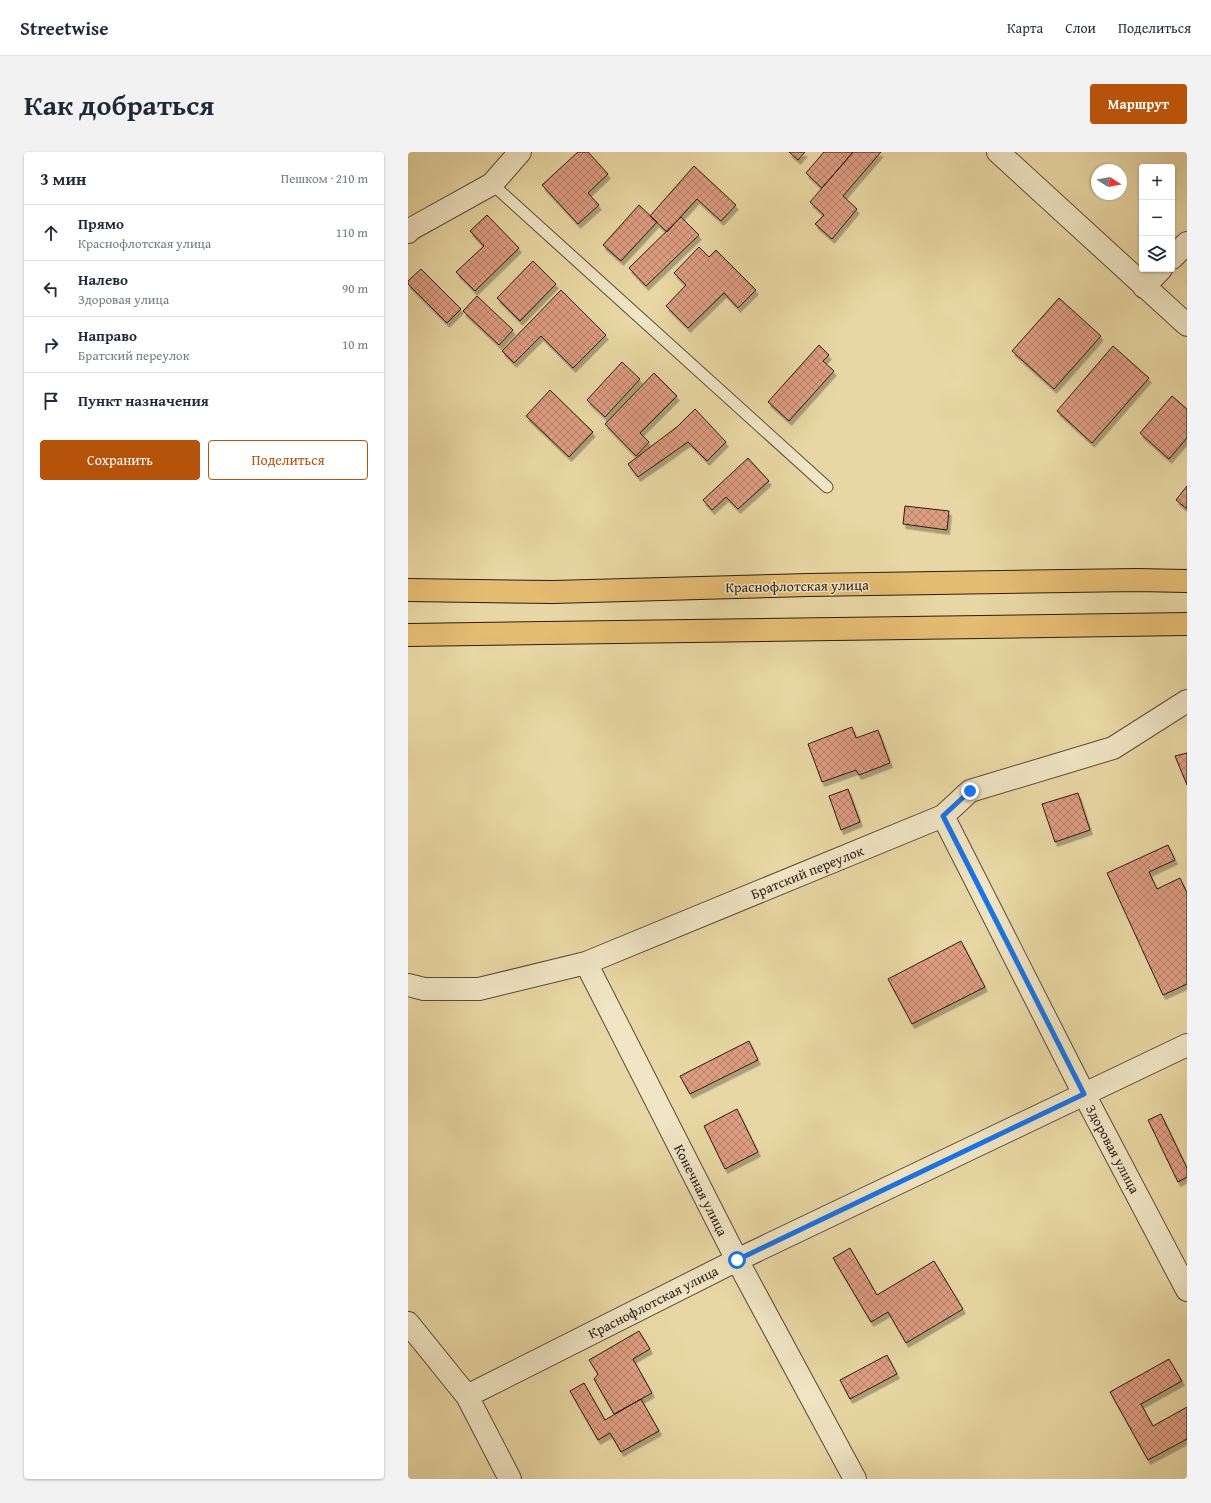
<!DOCTYPE html>
<html lang="ru">
<head>
<meta charset="utf-8">
<style>
  body { margin:0; font-family:"Gentium Book Plus",serif; background:#f2f2f3; color:#1f2937 }
  .controls { position:absolute; right:12px; top:12px; display:grid; overflow:hidden; border-radius:4px; box-shadow:0 1px 3px #0004 }
  .controls button { width:36px; height:36px; display:grid; place-items:center; padding:0; border:0; border-bottom:1px solid #e0e1e3; background:#fff; color:#1f2937; font:20px sans-serif }
  .compass { position:absolute; left:683px; top:12px; width:36px; height:36px; border-radius:50%; background:#fff; box-shadow:0 1px 3px #0004; rotate:101deg }
  .stop { position:absolute; width:12px; height:12px; margin:-9px; border:3px solid #1a73e8; border-radius:50%; background:#fff }
  .stop.end { background:#1a73e8; border-color:#fff; box-shadow:0 1px 4px #0008 }
  .list { margin:0; padding:0; list-style:none }
  h2 { display:flex; justify-content:space-between; align-items:center; height:52px; margin:0; padding:0 16px; font-size:17px }
  h2 small { font-size:13px; font-weight:400; color:#747a83 }
  .list li { display:grid; grid-template-columns:26px 1fr auto; gap:12px; align-items:center; box-sizing:border-box; height:56px; padding:0 16px; border-top:1px solid #e0e1e3 }
  .list b { display:block; font-size:15px; white-space:nowrap }
  .list p { margin:0; font-size:13px; white-space:nowrap; color:#747a83 }
  .list em { font-size:13px; font-style:normal; color:#747a83 }
  .actions { display:flex; gap:8px; padding:12px 16px }
  .actions a { flex:1; padding:9px 0; border:1px solid #b45309; border-radius:4px; text-align:center; font-size:14px; color:#b45309 }
  .actions .main { background:#b45309; color:#fff }
  .icon { flex:none; width:22px; height:22px; fill:none; stroke:currentColor; stroke-width:2; stroke-linecap:round; stroke-linejoin:round }
  .map { position:relative; flex:none; width:779px; height:1327px; overflow:hidden; border-radius:4px }
  header { display:flex; align-items:center; gap:24px; box-sizing:border-box; height:56px; padding:0 20px; background:#fff; border-bottom:1px solid #e0e1e3 }
  header strong { font-size:19px }
  nav { display:flex; gap:22px; margin-inline-start:auto; font-size:14px }
  .intro { display:flex; align-items:center; justify-content:space-between; box-sizing:border-box; height:96px; padding:0 24px }
  h1 { margin:0; font-size:28px }
  .button { padding:10px 18px; border-radius:4px; background:#b45309; color:#fff; font-size:14px; font-weight:700 }
  main { display:flex; gap:24px; padding:0 24px }
  aside { flex:1; background:#fff; border-radius:4px; box-shadow:0 1px 3px #0004 }
  .map>svg:first-child { display:block }
  .building { fill:url(#building-cross-hatch); stroke:#2c1c14; filter:url(#shadow) }
  .lines { fill:none; stroke-linecap:round; stroke-linejoin:round }
  .lane-casing { stroke:#5b4b38; stroke-width:13 }
  .street-casing { stroke:#5b4b38; stroke-width:24 }
  .primary-casing { stroke:#2c1c14; stroke-width:24 }
  .lane { stroke:#f0e5c4; stroke-width:11 }
  .street { stroke:#f0e5c4; stroke-width:22 }
  .primary { stroke:#e4bc72; stroke-width:22 }
  .route { stroke:#1a73e8; stroke-width:5 }
  .labels { text-anchor:middle; stroke-width:3; stroke-linejoin:round; paint-order:stroke }
  .street-label { font-size:14px; fill:#2c1c14; stroke:#f0e5c4 }
</style>
</head>
<body>
<header>
<strong>Streetwise</strong>
<nav><a>Карта</a><a>Слои</a><a>Поделиться</a></nav>
</header>
<div class="intro"><h1>Как добраться</h1><a class="button">Маршрут</a></div>
<main>
<aside>
<h2>3 мин<small>Пешком · 210 m</small></h2>
<ul class="list">
<li><svg class="icon" aria-label="ahead" viewBox="0 0 24 24"><path d="M12 20V5M6 11l6-6 6 6"/></svg><div><b>Прямо</b><p>Краснофлотская улица</p></div><em>110 m</em></li>
<li><svg class="icon" aria-label="left" viewBox="0 0 24 24"><path d="M17 20v-9H6M10 6l-5 5 5 5"/></svg><div><b>Налево</b><p>Здоровая улица</p></div><em>90 m</em></li>
<li><svg class="icon" aria-label="right" viewBox="0 0 24 24"><path d="M7 20v-9h11M14 6l5 5-5 5"/></svg><div><b>Направо</b><p>Братский переулок</p></div><em>10 m</em></li>
<li><svg class="icon" aria-label="arrive" viewBox="0 0 24 24"><path d="M6 21V4h12l-3 4 3 4H6"/></svg><div><b>Пункт назначения</b></div></li>
</ul>
<div class="actions"><a class="main">Сохранить</a><a>Поделиться</a></div>
</aside>
<div class="map">
<svg width="779" height="1327" viewBox="0 0 779 1327">
  <defs>
    <pattern id="building-cross-hatch" width="8" height="8" patternUnits="userSpaceOnUse"><rect width="8" height="8" fill="#dd9d81"/><path d="M0 0l8 8M0 8l8-8" fill="none" stroke="#b37f68"/></pattern>
    <filter id="shadow"><feDropShadow dx="2.5" dy="4.5" stdDeviation="0" flood-color="#0004"/></filter>
  </defs>
  <rect width="100%" height="100%" fill="#e8d7a4"/>
  <filter id="stains"><feTurbulence type="fractalNoise" baseFrequency=".005" numOctaves="4"/><feColorMatrix values="0 0 0 0 .2 0 0 0 0 .09 0 0 0 0 .02 0 0 0 .5 -.17"/></filter>
  <radialGradient id="worn" r=".72"><stop offset=".6" stop-color="#630" stop-opacity="0"/><stop offset="1" stop-color="#630" stop-opacity=".3"/></radialGradient>
  <!-- building -->
  <path class="building" d="M170 0H180L200 22 180 41 191 53 170 72 134 33Z
    M381 0H397L390 8Z
    M416 0H445L414 36 398 21Z
    M445 0H473L435 44 449 57 424 87 407 72 416 63 402 50Z
    M286 14 328 53 313 69 289 47 259 80 242 64Z
    M231 53 249 70 213 109 195 93Z
    M79 63 111 96 67 139 48 120 76 94 62 79Z
    M273 65 291 83 238 134 221 116Z
    M291 95 301 105 308 98 348 138 330 156 316 141 280 176 258 154 278 133 266 121Z
    M125 109 148 132 112 169 89 146Z
    M13 117 53 157 39 171 0 132V129Z
    M153 138 198 183 165 216 133 184 106 211 94 199Z
    M69 144 105 178 91 193 55 159Z
    M651 146 693 184 646 237 604 199Z
    M411 193 421 203 415 209 426 219 381 269 360 250Z
    M705 194 741 226 684 291 649 259Z
    M214 210 232 227 197 265 179 248Z
    M246 221 269 244 232 281 241 290 228 304 197 272Z
    M142 238 185 280 161 305 118 264Z
    M764 244 779 257V286L761 307 732 281Z
    M287 257 318 290 299 309 280 290 230 325 220 312 270 274Z
    M340 306 361 329 330 357 318 345 304 358 295 348Z
    M779 334V357L768 348Z
    M497 354 541 359 539 378 495 372Z
    M444 575 448 586 470 578 482 611 451 623 448 618 414 630 400 592Z
    M779 601V633L767 604Z
    M440 637 452 670 433 678 421 644Z
    M670 641 682 678 647 690 634 652Z
    M760 693 767 708 741 720 749 737 772 726 779 741V832L755 843 699 721Z
    M553 789 577 835 504 872 480 827Z
    M341 889 350 908 282 942 272 924Z
    M329 957 350 1000 317 1017 296 974Z
    M753 962 779 1016V1025L770 1030 740 968Z
    M442 1096 469 1143 526 1109 555 1157 498 1191 480 1160 463 1170 425 1106Z
    M231 1179 242 1197 225 1207 244 1241 206 1262 186 1227 190 1222 181 1208Z
    M479 1203 489 1222 442 1247 432 1228Z
    M761 1207 774 1229 733 1252 745 1274 779 1255V1287L740 1308 702 1240Z
    M176 1231 197 1268 233 1247 251 1279 213 1300 202 1281 190 1288 162 1239Z"/>
  <g class="lines">
    <!-- lane casing -->
    <g class="lane-casing">
      <path id="lane" d="M84 32 419 335"/>
    </g>
    <!-- street casing -->
    <g class="street-casing">
      <path id="street" d="M590 0 779 173
        M0 80 3 77 84 32 112 0
        M764 106 779 91
        M736 135 753 117
        M535 664 676 942 779 1138
        M178 811 329 1108 447 1327
        M0 833 16 837H71L178 811 535 664 562 639 705 596 779 549
        M0 1171 59 1244 102 1327
        M59 1244 329 1108 779 893"/>
    </g>
    <!-- primary casing -->
    <g class="primary-casing">
      <path id="primary" d="M0 438 145 440 400 433 729 428 779 429
        M0 483 779 472"/>
    </g>
    <!-- lane -->
    <use href="#lane" class="lane"/>
    <!-- street -->
    <use href="#street" class="street"/>
    <!-- primary -->
    <use href="#primary" class="primary"/>
  </g>
  <g class="lines">
    <!-- route -->
    <path class="route" d="M329 1108 676 942 535 664 562 639"/>
  </g>
  <g class="labels">
    <!-- street labels -->
    <g class="street-label">
      <text transform="translate(389 434) rotate(-1)" y="5">Краснофлотская улица</text>
      <text transform="translate(399 720) rotate(-22)" y="5">Братский переулок</text>
      <text transform="translate(705 997) rotate(62)" y="5">Здоровая улица</text>
      <text transform="translate(293 1038) rotate(63)" y="5">Конечная улица</text>
      <text transform="translate(245 1150) rotate(-27)" y="5">Краснофлотская улица</text>
    </g>
  </g>
  <rect width="100%" height="100%" filter="url(#stains)"/>
  <rect width="100%" height="100%" fill="url(#worn)"/>
</svg>
<div class="controls">
<button>+</button>
<button>−</button>
<button><svg class="icon" aria-label="layers" viewBox="0 0 24 24"><path d="M12 4l9 5-9 5-9-5zM3 14l9 5 9-5"/></svg></button>
</div>
<svg class="compass" viewBox="-18 -18 36 36"><path d="M0-13l5 13h-10z" fill="#e53935"/><path d="M0 13l5-13h-10z" fill="#747a83"/></svg>
<div class="stop" style="left:329px;top:1108px"></div>
<div class="stop end" style="left:562px;top:639px"></div>
</div>
</main>
</body>
</html>
